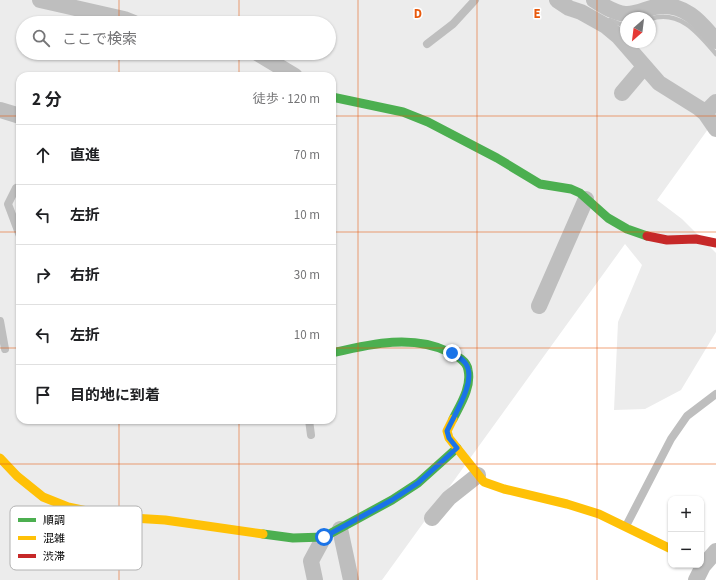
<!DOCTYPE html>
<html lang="ja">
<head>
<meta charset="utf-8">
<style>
  body { margin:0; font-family:"Source Sans 3","Noto Sans JP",sans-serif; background:#f2f2f2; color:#202124 }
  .controls { position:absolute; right:12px; bottom:12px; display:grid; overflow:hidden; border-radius:8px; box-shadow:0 1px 3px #0004 }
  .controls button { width:36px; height:36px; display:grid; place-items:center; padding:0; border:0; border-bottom:1px solid #e0e0e0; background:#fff; color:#202124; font:20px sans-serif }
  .compass { position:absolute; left:620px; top:12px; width:36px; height:36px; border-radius:50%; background:#fff; box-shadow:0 1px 3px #0004; rotate:208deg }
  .stop { position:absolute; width:12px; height:12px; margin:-9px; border:3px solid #1a73e8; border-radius:50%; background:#fff }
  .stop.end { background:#1a73e8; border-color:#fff; box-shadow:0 1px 4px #0008 }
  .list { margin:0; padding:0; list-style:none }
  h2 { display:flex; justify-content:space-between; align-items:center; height:52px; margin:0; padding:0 16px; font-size:17px }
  h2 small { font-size:13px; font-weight:400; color:#757577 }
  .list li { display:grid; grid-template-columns:26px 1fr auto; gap:12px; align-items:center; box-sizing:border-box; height:60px; padding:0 16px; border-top:1px solid #e0e0e0 }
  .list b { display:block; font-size:15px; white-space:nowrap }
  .list em { font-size:13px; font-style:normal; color:#757577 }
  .icon { flex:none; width:22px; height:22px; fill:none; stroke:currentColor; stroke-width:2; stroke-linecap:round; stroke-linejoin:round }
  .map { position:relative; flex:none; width:716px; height:580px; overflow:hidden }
  .search { position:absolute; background:#fff; box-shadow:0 1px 3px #0004; left:16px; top:16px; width:320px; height:44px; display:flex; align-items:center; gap:10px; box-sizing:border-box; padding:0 14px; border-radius:22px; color:#757577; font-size:15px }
  .panel { position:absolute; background:#fff; box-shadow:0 1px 3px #0004; left:16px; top:72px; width:320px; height:352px; border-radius:12px }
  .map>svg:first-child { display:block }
  .green { fill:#ececec; fill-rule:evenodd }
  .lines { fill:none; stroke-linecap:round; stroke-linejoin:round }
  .stream { stroke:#bfbfbf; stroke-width:4.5 }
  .lane { stroke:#bebebe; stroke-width:8 }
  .street { stroke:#bebebe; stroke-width:16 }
  .fast { stroke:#4caf50; stroke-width:9 }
  .slow { stroke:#ffc107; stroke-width:9 }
  .jam { stroke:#c62828; stroke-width:9 }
  .route { stroke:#1a73e8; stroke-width:5 }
  .grid { fill:none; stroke:#e8590c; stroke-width:1; stroke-opacity:0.55 }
  .key { fill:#fff; stroke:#b2b2b2; stroke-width:1 }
  .key-label { font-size:11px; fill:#000 }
  .grid-label { font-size:13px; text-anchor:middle; font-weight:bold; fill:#e8590c; stroke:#fff; stroke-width:3; stroke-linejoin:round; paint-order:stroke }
</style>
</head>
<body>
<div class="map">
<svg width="716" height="580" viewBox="0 0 716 580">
  <rect width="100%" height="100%" fill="#fff"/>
  <!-- green -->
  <path class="green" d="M0 0H716V118L657 200 682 219 716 253V332L681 390 645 409 614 410 618 322 642 265 625 244 382 580H0ZM626 18H650V42H626ZM23 23H329V53H23ZM20 76H332V420H20Z"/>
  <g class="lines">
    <!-- stream -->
    <path class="stream" d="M650 19C680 9 699 34 716 54
      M610 20 620 24 626 26"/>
    <!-- lane -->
    <path class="lane" d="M427 44 453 24 475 0
      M20 186 16 188 8 204 20 236
      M0 321 5 349
      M309 420 311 435
      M626 526 671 439 687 416 716 394"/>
    <!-- street -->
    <path class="street" d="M40 0 124 19 134 23
      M557 0 569 8 581 12 606 26 618 36 659 83 699 108 705 113 716 129
      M594 0C604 6 614 13 625 14 635 15 646 9 655 7 683 1 701 22 716 41
      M257 53 295 76
      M622 93 644 67
      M0 110 20 116
      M705 113 716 102
      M539 306 586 199
      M432 518 449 498 478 475
      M340 529 351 580
      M315 580 311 561 324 537
      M696 580 703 566 716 551"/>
    <!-- fast -->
    <path class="fast" d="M332 97 403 112 428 122 497 158 540 184 571 189 580 193 608 218 627 229 647 236
      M332 353C371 344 412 334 449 352 457 356 467 361 468 370 472 387 460 405 453 419
      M263 534 293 538 324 537 392 500 418 483 457 448"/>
    <!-- slow -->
    <path class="slow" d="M453 419 447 431 449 438 484 482 504 489 567 504 599 514 671 549
      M0 458 17 476 43 497 68 507 116 517 165 520 263 534"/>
    <!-- jam -->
    <path class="jam" d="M647 236 667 240 696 239 716 243"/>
  </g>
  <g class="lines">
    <!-- route -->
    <path class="route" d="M324 537 392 500 418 483 457 448 449 438 447 431C454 415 477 381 466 364 463 359 457 356 452 353"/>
  </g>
  <!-- grid -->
  <path class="grid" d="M119 0V23M239 0V23M358 0V580M477 0V580M597 0V580M119 53V76M239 53V76M0 116H20M332 116H716M0 232H20M332 232H716M0 348H20M332 348H716M119 420V580M239 420V580M0 464H716"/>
  <!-- legend -->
  <rect x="10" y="506" width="132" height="64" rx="6" class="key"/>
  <rect x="18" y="518" width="18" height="4" fill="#4caf50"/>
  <rect x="18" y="536" width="18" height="4" fill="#ffc107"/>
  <rect x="18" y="554" width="18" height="4" fill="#c62828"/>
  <g class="key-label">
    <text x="43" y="524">順調</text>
    <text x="43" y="542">混雑</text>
    <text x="43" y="560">渋滞</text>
  </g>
  <g class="grid-label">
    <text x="418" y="18">D</text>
    <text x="537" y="18">E</text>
  </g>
</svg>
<div class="controls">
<button>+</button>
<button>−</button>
</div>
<svg class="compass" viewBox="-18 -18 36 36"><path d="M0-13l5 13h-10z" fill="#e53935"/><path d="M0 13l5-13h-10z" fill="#757577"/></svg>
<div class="stop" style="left:324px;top:537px"></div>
<div class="stop end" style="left:452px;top:353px"></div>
<div class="search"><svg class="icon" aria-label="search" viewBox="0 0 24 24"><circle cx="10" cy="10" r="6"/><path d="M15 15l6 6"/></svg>ここで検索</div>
<section class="panel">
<h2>2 分<small>徒歩 · 120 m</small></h2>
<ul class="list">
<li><svg class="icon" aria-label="ahead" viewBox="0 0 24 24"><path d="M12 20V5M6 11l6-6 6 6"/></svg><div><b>直進</b></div><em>70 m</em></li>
<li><svg class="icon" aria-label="left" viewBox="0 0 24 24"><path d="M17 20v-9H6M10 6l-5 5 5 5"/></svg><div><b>左折</b></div><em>10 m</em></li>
<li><svg class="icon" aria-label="right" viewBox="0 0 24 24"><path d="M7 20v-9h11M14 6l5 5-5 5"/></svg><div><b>右折</b></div><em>30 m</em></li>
<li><svg class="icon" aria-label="left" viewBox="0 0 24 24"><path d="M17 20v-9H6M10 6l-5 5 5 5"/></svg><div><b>左折</b></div><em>10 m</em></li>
<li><svg class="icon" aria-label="arrive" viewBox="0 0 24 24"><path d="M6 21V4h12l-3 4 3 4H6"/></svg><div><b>目的地に到着</b></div></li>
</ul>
</section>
</div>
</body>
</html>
